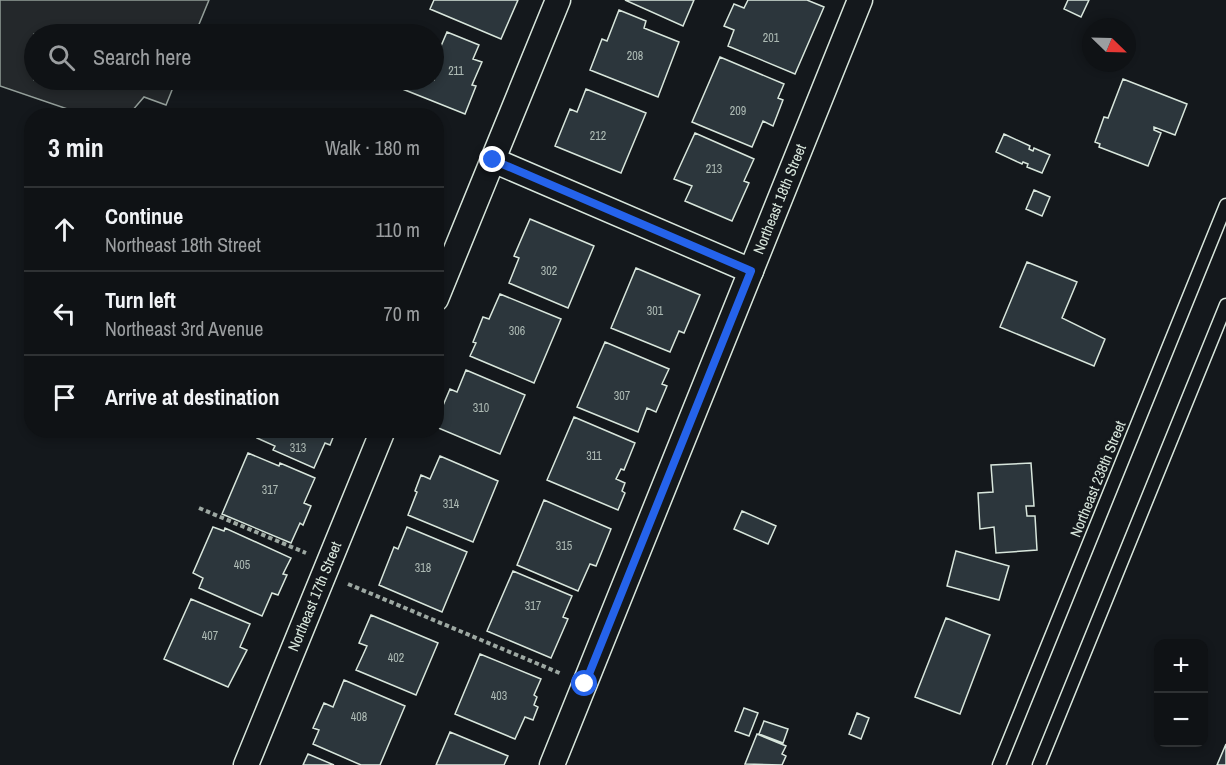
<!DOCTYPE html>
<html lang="en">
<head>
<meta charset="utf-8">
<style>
  body { margin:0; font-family:"Archivo Narrow",sans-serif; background:#181b1e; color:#f1f3f6 }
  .controls { position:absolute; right:18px; bottom:18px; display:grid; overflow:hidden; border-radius:12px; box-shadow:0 3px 9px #0003 }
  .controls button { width:54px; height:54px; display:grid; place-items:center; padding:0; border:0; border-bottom:2px solid #2f3234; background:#0f1215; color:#f1f3f6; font:30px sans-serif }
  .compass { position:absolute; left:1082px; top:18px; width:54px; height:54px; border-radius:50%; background:#0f1215; box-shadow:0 3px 9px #0003; rotate:113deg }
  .stop { position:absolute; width:18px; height:18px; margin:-14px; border:4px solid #2563eb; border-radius:50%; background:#fff }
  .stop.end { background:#2563eb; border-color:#fff; box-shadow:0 2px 6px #0008 }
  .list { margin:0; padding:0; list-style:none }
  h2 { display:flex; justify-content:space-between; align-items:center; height:78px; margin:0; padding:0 24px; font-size:26px }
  h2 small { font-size:20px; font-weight:400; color:#9b9ea0 }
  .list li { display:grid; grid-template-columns:39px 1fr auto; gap:18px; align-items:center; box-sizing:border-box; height:84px; padding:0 24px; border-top:2px solid #2f3234 }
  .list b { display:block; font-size:22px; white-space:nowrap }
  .list p { margin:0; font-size:20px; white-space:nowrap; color:#9b9ea0 }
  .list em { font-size:20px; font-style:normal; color:#9b9ea0 }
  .icon { flex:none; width:33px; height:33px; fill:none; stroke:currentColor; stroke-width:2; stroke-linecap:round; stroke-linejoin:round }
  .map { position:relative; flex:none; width:1226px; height:765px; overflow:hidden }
  .search { position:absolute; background:#0f1215; box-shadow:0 3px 9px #0003; left:24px; top:24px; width:420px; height:66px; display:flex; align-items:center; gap:15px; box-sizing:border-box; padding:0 21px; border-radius:33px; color:#9b9ea0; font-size:22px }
  .panel { position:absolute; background:#0f1215; box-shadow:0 3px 9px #0003; left:24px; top:108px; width:420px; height:330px; border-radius:24px }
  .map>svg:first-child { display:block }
  .parking { fill:#24282b; stroke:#939e99; stroke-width:1.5 }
  .building { fill:#2c363c; stroke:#d8e6dc; stroke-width:1.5 }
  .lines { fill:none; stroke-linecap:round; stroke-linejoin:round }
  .service-casing { stroke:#d8e6dc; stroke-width:15 }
  .minor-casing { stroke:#d8e6dc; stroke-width:27 }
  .path { stroke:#9da8a2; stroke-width:4; stroke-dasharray:4.5 3; stroke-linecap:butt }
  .service { stroke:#14181c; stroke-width:12 }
  .minor { stroke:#14181c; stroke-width:24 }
  .route { stroke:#2563eb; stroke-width:8 }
  .labels { text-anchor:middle; stroke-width:4.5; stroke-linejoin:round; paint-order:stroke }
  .number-label { font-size:12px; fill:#adbab4 }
  .street-label { font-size:15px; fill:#d8e6dc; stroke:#14181c }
</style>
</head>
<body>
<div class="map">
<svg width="1226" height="765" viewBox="0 0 1226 765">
  <rect width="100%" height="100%" fill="#14181c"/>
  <!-- parking -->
  <path class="parking" d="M0 0H209L195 34H34V80H176L166 105 144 97 132 111 120 116 85 115 0 86Z"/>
  <!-- building -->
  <path class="building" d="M434 0H518L501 39 430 9Z
    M625 0H694L683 26Z
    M748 0H807L824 7 795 74 728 46 734 30 724 26 734 4 744 8Z
    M1068 0H1089L1081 17 1064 9Z
    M619 10 646 21 644 28 679 42 658 97 590 70 602 39 607 41Z
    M447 32 479 45 473 59 482 62 472 85 476 86 465 114 395 86 398 80H434V43L441 46Z
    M720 57 784 84 778 98 783 100 773 126 763 121 752 147 692 122Z
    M1123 79 1187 104 1175 135 1154 127V130L1161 133 1148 166 1099 147 1100 144 1095 142 1104 117 1108 118Z
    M586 89 646 113 621 173 555 146 570 109 577 112Z
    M695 133 754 159 744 181 749 183 732 221 685 201 692 186 674 179Z
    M1004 134 1030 146 1029 149 1033 151 1034 148 1050 155 1042 173 1027 167 1028 164 1023 162 1022 164 996 152Z
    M1034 190 1050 197 1042 216 1026 209Z
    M530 219 594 246 568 308 509 283 519 258 514 256Z
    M1027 262 1077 282 1062 318 1105 339 1094 366 1000 327Z
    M636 268 700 295 684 333 679 331 670 352 611 328Z
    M500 294 561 319 534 383 470 356 476 343 473 342 483 317 489 319Z
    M605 342 669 369 662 384 667 386 656 412 647 408 638 432 577 407Z
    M466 370 525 395 500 454 436 427V422L450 389 457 392Z
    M574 417 635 443 624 470 621 469 616 479 625 483 622 491 625 493 618 510 547 480Z
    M260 430H336L330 445 325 443 314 468 273 450 275 446 257 438Z
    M248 453 279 466 280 463 315 478 304 503 311 506 303 525 300 523 291 543 222 514Z
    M440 456 498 481 473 542 408 515 417 492 415 491 421 475 430 479Z
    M1031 463 1034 506H1026L1027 516H1035L1037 550 996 553 994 527 980 529 978 493 993 492 991 465Z
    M544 500 611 529 596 566 590 564 578 591 517 565Z
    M742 511 776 526 768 544 734 529Z
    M213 527 224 531 225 528 291 558 283 574 287 575 278 595 272 593 262 616 199 588 203 578 193 573Z
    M407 527 467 552 442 612 379 585 394 547 398 549Z
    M956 551 1009 566 999 600 947 586Z
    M513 571 572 596 563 617 568 619 551 658 487 631Z
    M191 599 250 624 240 647 247 650 228 687 164 659Z
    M371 615 438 643 416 695 356 670 367 646 359 643Z
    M946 618 990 635 960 714 915 697Z
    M480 654 541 679 534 695 537 697 534 705 538 707 533 720 525 717 515 739 455 714Z
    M344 680 405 706 380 765H361L313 744 319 730 313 728 324 703 333 707Z
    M744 708 758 713 749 736 735 731Z
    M857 713 869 718 861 739 849 734Z
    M764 721 788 729 783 743 759 734Z
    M450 732 508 756 504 765H436Z
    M757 734 786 746 782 754 786 756 782 765 745 764Z
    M1226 744V765H1217Z
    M308 754 334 765H303Z"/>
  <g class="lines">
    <!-- service casing -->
    <g class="service-casing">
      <path id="service" d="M999 765 1226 205
        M1039 765 1226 305"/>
    </g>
    <!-- minor casing -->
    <g class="minor-casing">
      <g id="minor">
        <path d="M493 160 751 271"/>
        <path d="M436 299 558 0"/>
        <path id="s1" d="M246 765 383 430"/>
        <path id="s2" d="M552 765 860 0"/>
      </g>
    </g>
    <!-- path -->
    <path class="path" d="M199 508 306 553
      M348 584 562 674"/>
    <!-- service -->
    <use href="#service" class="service"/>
    <!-- minor -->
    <use href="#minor" class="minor"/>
  </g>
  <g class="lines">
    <!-- route -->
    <path class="route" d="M493 160 751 271 585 684"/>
  </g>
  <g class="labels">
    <!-- number labels -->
    <g class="number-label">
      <text x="771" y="42">201</text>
      <text x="635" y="60">208</text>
      <text x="456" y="75">211</text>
      <text x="738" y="115">209</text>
      <text x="598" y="140">212</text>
      <text x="714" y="173">213</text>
      <text x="549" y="275">302</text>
      <text x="655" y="315">301</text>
      <text x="517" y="335">306</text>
      <text x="622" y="400">307</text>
      <text x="481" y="412">310</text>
      <text x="298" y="452">313</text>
      <text x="594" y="460">311</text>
      <text x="270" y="494">317</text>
      <text x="451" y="508">314</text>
      <text x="564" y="550">315</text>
      <text x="242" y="569">405</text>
      <text x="423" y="572">318</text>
      <text x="533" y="610">317</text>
      <text x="210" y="640">407</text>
      <text x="396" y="662">402</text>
      <text x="499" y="700">403</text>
      <text x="359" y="721">408</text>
    </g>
    <!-- street labels -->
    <g class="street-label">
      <text dy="5" stroke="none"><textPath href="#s2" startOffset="610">Northeast 18th Street</textPath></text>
      <text transform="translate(1098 479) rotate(-68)" y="5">Northeast 238th Street</text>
      <text dy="5" stroke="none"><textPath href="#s1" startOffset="182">Northeast 17th Street</textPath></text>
    </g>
  </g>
</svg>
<div class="controls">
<button>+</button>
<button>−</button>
</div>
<svg class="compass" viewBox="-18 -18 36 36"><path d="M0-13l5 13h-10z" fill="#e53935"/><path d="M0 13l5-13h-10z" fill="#9b9ea0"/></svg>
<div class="stop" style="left:585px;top:684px"></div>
<div class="stop end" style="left:493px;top:160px"></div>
<div class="search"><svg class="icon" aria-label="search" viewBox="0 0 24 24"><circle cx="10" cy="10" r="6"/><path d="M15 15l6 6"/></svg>Search here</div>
<section class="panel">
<h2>3 min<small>Walk · 180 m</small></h2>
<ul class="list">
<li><svg class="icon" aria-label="ahead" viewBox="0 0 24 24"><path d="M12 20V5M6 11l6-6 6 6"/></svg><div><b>Continue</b><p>Northeast 18th Street</p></div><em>110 m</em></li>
<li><svg class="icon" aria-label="left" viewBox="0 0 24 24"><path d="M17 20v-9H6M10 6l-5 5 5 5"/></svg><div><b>Turn left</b><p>Northeast 3rd Avenue</p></div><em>70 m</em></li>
<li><svg class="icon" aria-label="arrive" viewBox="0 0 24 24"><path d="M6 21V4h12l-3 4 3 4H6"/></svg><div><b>Arrive at destination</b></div></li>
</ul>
</section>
</div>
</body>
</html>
